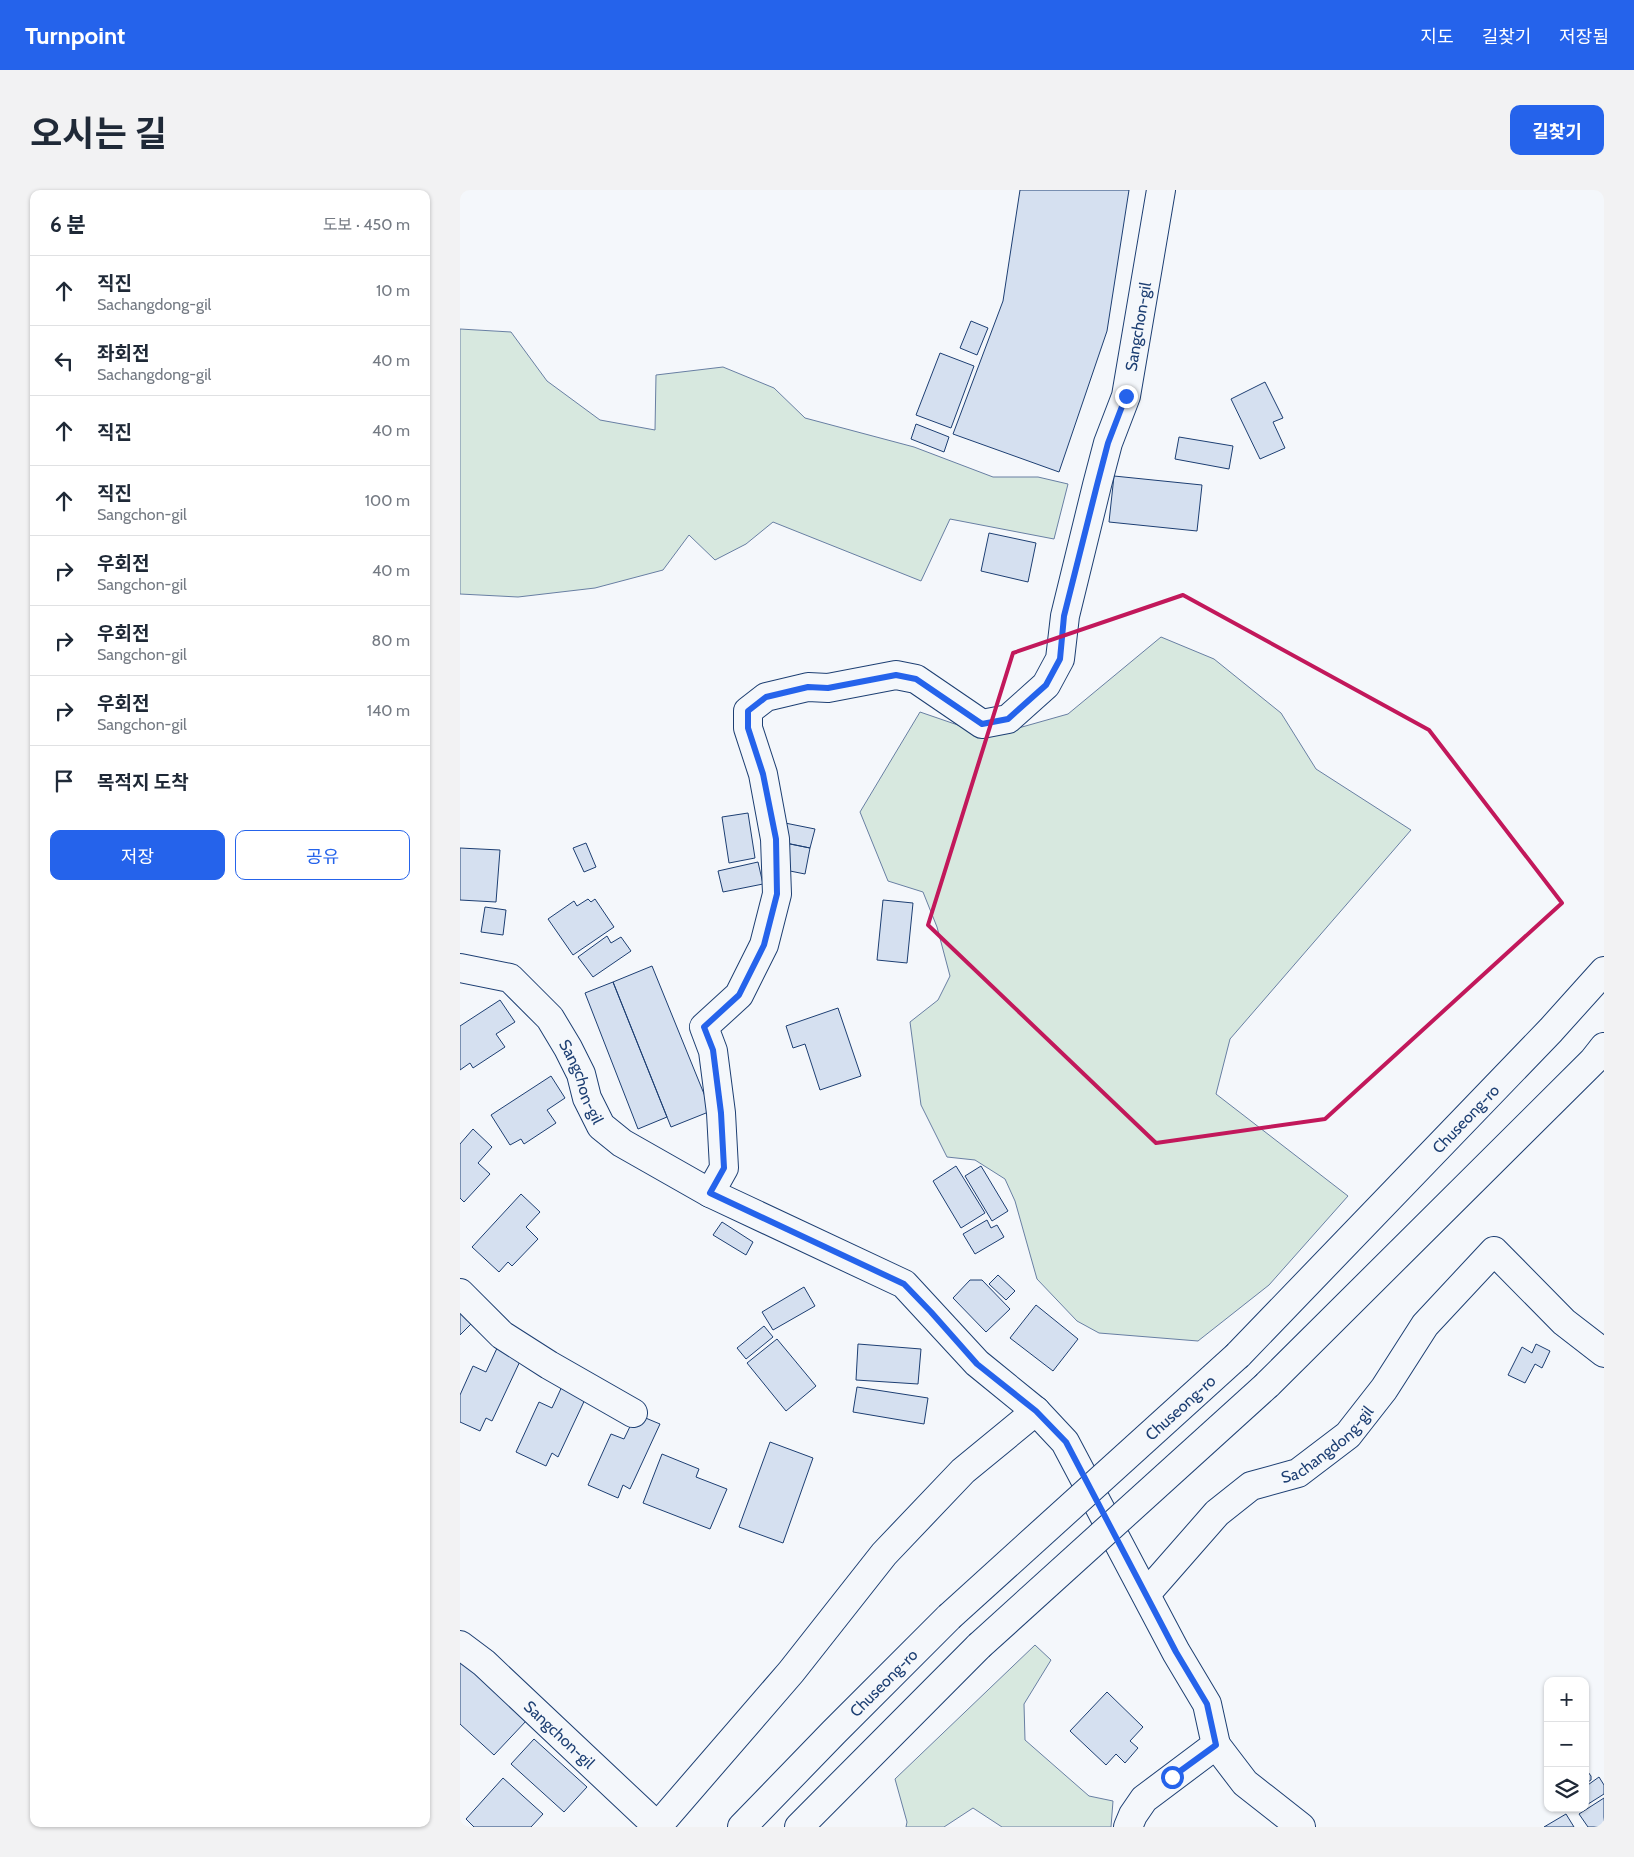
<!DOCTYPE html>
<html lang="ko">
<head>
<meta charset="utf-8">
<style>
  body { margin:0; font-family:Cabin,"Noto Sans KR",sans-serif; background:#f2f2f3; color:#1f2937 }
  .controls { position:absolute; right:15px; bottom:15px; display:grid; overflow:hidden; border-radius:10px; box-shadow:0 1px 4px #0004 }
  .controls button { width:45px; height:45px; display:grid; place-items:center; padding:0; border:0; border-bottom:1px solid #e0e1e3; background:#fff; color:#1f2937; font:25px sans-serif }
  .stop { position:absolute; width:15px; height:15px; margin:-11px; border:4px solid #2563eb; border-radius:50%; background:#fff }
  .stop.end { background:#2563eb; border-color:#fff; box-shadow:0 1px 5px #0008 }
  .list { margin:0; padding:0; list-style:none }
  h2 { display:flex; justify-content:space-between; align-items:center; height:65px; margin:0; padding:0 20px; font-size:21px }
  h2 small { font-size:16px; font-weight:400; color:#747a83 }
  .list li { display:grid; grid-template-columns:32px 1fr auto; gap:15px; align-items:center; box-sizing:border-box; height:70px; padding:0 20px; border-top:1px solid #e0e1e3 }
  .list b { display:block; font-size:19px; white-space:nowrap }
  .list p { margin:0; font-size:16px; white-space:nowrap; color:#747a83 }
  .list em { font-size:16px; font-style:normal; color:#747a83 }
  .actions { display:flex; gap:10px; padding:15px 20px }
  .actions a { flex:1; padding:11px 0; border:1px solid #2563eb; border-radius:10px; text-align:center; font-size:18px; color:#2563eb }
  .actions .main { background:#2563eb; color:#fff }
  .icon { flex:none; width:28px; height:28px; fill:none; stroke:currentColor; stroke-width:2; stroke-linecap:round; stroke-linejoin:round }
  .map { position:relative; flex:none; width:1144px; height:1637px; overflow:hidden; border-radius:10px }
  header { display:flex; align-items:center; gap:30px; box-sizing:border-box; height:70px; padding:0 25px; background:#2563eb; color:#fff }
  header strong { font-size:24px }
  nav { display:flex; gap:28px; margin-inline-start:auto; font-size:18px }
  .intro { display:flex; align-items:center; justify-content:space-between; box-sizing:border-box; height:120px; padding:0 30px }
  h1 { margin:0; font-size:35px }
  .button { padding:12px 22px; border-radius:10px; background:#2563eb; color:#fff; font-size:18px; font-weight:700 }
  main { display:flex; gap:30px; padding:0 30px }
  aside { flex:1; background:#fff; border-radius:10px; box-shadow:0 1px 4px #0004 }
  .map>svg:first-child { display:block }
  .green { fill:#d7e8df; stroke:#687fa3 }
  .building { fill:#d5e0f0; stroke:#1d3f73 }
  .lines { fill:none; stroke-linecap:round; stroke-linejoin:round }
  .minor-casing { stroke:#1d3f73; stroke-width:30 }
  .major-casing { stroke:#1d3f73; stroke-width:30 }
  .minor { stroke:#f4f7fb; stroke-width:28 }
  .major { stroke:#f4f7fb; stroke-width:28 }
  .major-bridge-casing { stroke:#1d3f73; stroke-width:30; stroke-linecap:butt }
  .major-bridge { stroke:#f4f7fb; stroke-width:28 }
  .route { stroke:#2563eb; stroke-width:6 }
  .marked { fill:none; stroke:#c2185b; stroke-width:4; stroke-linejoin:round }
  .labels { text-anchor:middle; stroke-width:4; stroke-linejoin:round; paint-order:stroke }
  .street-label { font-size:16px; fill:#1d3f73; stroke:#f4f7fb }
</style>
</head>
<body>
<header>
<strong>Turnpoint</strong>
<nav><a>지도</a><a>길찾기</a><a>저장됨</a></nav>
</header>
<div class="intro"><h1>오시는 길</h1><a class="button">길찾기</a></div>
<main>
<aside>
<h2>6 분<small>도보 · 450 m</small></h2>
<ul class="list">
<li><svg class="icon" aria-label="ahead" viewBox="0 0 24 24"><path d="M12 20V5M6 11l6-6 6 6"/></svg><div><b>직진</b><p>Sachangdong-gil</p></div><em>10 m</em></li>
<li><svg class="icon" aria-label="left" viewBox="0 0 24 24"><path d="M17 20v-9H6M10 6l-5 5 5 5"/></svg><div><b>좌회전</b><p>Sachangdong-gil</p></div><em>40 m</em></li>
<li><svg class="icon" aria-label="ahead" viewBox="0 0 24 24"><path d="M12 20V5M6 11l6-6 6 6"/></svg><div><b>직진</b></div><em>40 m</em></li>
<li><svg class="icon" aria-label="ahead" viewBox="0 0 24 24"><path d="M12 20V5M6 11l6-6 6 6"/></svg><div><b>직진</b><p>Sangchon-gil</p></div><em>100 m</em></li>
<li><svg class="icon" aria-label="right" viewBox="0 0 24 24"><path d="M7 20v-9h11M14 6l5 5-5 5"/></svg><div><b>우회전</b><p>Sangchon-gil</p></div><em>40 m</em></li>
<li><svg class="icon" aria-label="right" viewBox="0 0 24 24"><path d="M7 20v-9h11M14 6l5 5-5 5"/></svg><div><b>우회전</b><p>Sangchon-gil</p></div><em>80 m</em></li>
<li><svg class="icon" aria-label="right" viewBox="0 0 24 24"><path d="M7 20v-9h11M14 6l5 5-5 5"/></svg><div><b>우회전</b><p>Sangchon-gil</p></div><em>140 m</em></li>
<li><svg class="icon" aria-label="arrive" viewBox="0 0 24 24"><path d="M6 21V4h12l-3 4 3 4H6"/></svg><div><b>목적지 도착</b></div></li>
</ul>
<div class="actions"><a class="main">저장</a><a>공유</a></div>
</aside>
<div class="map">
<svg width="1144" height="1637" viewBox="0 0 1144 1637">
  <rect width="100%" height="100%" fill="#f4f7fb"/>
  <!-- green -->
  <path class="green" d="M0 139 51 142 87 191 140 230 195 240 196 185 263 177 314 198 345 228 454 257 533 287H578L608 294 594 349 490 329 461 391 313 332 286 354 255 370 229 345 203 380 135 398 58 407 0 404Z
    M701 447 754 469 821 523 856 579 951 640 770 849 756 904 888 1006 809 1095 738 1151 639 1143 617 1131 577 1089 555 1011 545 989 515 970 487 967 461 915 450 832 478 810 490 786 477 737 463 702 428 691 400 622 460 522 524 544 562 537 608 524Z
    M575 1455 591 1470 564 1514 565 1550 629 1606 653 1611 651 1637H542L513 1618 484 1637H446L447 1632 435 1589Z"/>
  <!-- building -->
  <path class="building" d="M560 0H669L647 141 599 282 493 244 543 111Z
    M511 131 528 138 517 165 500 158Z
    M480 163 514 176 491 238 456 225Z
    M805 192 823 228 813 232 825 258 800 269 771 209Z
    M456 234 489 247 484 262 451 249Z
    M719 247 773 256 769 279 715 269Z
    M654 286 742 295 737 341 649 332Z
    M529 343 576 353 568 392 521 381Z
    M288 623 295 668 269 673 262 627Z
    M325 633 355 639 350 658 321 652Z
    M126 653 136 677 124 682 113 658Z
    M325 653 350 658 345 684 320 679Z
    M0 658 40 660 36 712 0 710Z
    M298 672 303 694 263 702 258 681Z
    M128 709 131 712 135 709 154 737 113 765 88 729 114 711 117 716Z
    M423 710 453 713 447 773 417 770Z
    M25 717 46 720 43 745 21 742Z
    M147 746 151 753 161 747 171 761 133 787 118 767Z
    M192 776 251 921 211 937 153 792Z
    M153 792 207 927 178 939 125 803Z
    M40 810 55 832 36 844 45 857 13 878 10 873 0 880V836Z
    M378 818 401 886 360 900 345 854 333 858 326 836Z
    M91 886 105 908 87 920 96 933 64 954 61 949 50 955 31 925Z
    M13 939 32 957 18 973 30 984 4 1012 0 1008V954Z
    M496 976 525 1023 501 1038 473 991Z
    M521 976 548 1021 532 1031 505 986Z
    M61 1004 80 1022 66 1037 78 1049 52 1076 48 1072 39 1082 12 1057Z
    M527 1030 531 1038 537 1035 544 1047 515 1064 503 1044Z
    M262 1032 293 1052 286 1065 253 1045Z
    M538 1085 555 1101 546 1110 529 1094Z
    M510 1090H522L550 1119 526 1142 493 1108Z
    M344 1097 355 1116 313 1140 302 1122Z
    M0 1113 16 1129 0 1145Z
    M576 1115 618 1149 593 1181 550 1148Z
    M304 1136 313 1147 286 1169 277 1158Z
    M317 1149 356 1196 326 1221 287 1173Z
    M398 1154 461 1159 458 1194 396 1190Z
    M1076 1154 1090 1161 1082 1178 1075 1174 1065 1193 1048 1185 1062 1157 1072 1163Z
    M38 1156 62 1167 32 1231 26 1228 20 1241 0 1232V1205L13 1176 26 1182Z
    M104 1192 128 1203 98 1267 92 1263 86 1276 56 1262 79 1212 92 1218Z
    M397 1197 468 1208 464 1234 393 1222Z
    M176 1224 200 1234 170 1299 163 1295 158 1308 128 1295 151 1244 164 1249Z
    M310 1252 353 1268 323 1353 279 1337Z
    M202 1264 239 1279 236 1287 267 1299 250 1339 183 1313Z
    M0 1468 67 1530 34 1565 0 1534Z
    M647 1502 683 1537 670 1551 678 1558 665 1573 656 1564 646 1575 610 1541Z
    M74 1549 127 1597 104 1622 51 1574Z
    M1125 1578 1131 1586V1590L1125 1594Z
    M1139 1587 1144 1595V1604L1125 1616V1597Z
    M43 1588 83 1624 71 1637H14L6 1629Z
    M1144 1608V1637H1128L1119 1624Z
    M1106 1624 1114 1637H1084Z"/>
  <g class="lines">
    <!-- minor casing -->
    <g class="minor-casing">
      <g id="minor">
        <path id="s1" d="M0 778 50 788 90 828 108 858 121 884 127 908 141 936 162 953 250 1003 264 978 261 923 253 861 244 837 279 805 304 755 317 704 315 649 303 584 288 538V521L306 507 348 497 368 498 436 485 456 489 522 534 548 529 586 495 600 469 605 426 637 295 648 253 666 206 701 0"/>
        <path d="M250 1003 444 1094 517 1173 576 1221 605 1252 716 1462 747 1514 756 1555 684 1609 673 1625 668 1637"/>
        <path d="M0 1103 42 1145 89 1175 173 1223"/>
        <path id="s2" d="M686 1404 757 1323 791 1296 838 1283 888 1245 924 1199 965 1135 1034 1061 1104 1132 1144 1163"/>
        <path id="s3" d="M0 1455 24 1473 197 1636"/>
        <path d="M756 1555 785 1593 841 1637"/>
        <path d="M197 1637 331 1482 424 1364 503 1281 576 1221"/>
      </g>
    </g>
    <!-- major casing -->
    <g class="major-casing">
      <g id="major">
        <path id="s4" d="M778 1165 1091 840 1144 781"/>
        <path d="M807 1195 1133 871 1144 857"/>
        <path id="s5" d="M282 1637 374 1542 489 1427"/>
        <path d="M339 1637 519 1456"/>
      </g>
    </g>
    <!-- minor -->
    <use href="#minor" class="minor"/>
    <!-- major -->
    <use href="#major" class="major"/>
    <!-- major-bridge casing -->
    <g class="major-bridge-casing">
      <g id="major-bridge">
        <path id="s6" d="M489 1427 778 1165"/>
        <path d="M519 1456 807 1195"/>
      </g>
    </g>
    <!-- major-bridge -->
    <use href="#major-bridge" class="major-bridge"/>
  </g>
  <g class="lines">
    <!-- route -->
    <path class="route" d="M666 206 648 253 637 295 604 426 600 469 586 495 548 529 522 534 456 489 436 485 368 498 348 497 306 507 288 521V538L303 584 316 649 317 704 304 755 279 805 244 837 253 860 261 923 264 978 250 1003 444 1094 471 1122 517 1174 576 1221 606 1252 716 1462 747 1514 756 1555 712 1587"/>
  </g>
  <!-- marked area -->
  <path class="marked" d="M723 405 969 540 1102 713 865 929 696 953 468 735 553 463Z"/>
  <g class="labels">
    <!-- street labels -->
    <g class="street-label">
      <text dy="6" stroke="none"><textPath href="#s1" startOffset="1575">Sangchon-gil</textPath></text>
      <text dy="6" stroke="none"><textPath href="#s1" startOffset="179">Sangchon-gil</textPath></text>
      <text dy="6" stroke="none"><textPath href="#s4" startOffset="328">Chuseong-ro</textPath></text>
      <text dy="6" stroke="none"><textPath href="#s6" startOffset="312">Chuseong-ro</textPath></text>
      <text dy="6" stroke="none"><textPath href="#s2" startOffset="240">Sachangdong-gil</textPath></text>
      <text dy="6" stroke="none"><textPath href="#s5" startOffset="202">Chuseong-ro</textPath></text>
      <text dy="6" stroke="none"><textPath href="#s3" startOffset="134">Sangchon-gil</textPath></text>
    </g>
  </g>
</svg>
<div class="controls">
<button>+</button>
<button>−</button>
<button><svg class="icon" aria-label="layers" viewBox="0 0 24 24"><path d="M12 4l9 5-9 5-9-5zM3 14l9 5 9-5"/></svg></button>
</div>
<div class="stop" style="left:712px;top:1587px"></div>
<div class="stop end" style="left:666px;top:206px"></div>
</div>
</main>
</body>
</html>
